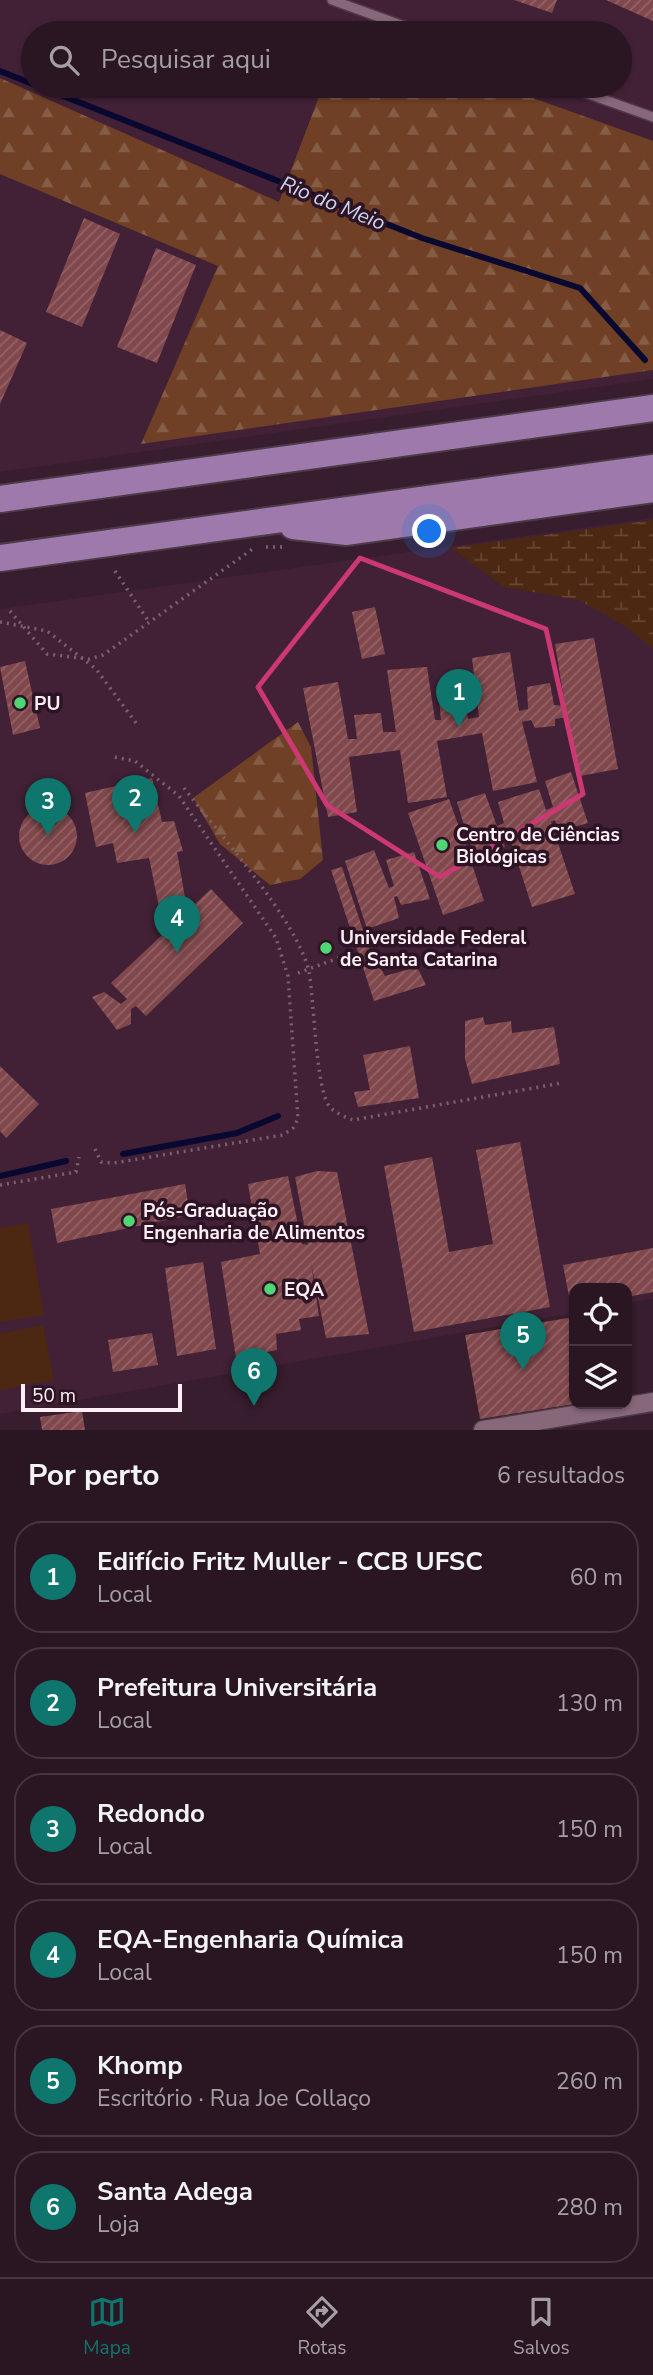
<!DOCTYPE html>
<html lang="pt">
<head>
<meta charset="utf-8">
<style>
  body { margin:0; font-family:"Nunito Sans",sans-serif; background:#35232f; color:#f1f3f6 }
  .controls { position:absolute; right:21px; bottom:21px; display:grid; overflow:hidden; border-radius:14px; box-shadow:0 2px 5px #0004 }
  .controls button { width:63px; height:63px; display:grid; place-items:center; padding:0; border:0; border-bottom:2px solid #453540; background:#291622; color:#f1f3f6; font:35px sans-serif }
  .scale { position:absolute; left:21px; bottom:18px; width:161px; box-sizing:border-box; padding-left:7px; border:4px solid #feeff7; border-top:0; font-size:19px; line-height:24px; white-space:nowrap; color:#feeff7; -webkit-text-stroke:5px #2d1424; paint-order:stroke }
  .you { position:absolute; left:430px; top:532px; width:24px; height:24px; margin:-18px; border:5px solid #fff; border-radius:50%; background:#1a73e8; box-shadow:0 0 0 10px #1a73e833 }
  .badge { display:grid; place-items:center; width:46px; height:46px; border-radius:50%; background:#0f766e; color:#fff; font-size:23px; font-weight:700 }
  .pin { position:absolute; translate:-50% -58px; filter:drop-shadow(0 2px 4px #0008) }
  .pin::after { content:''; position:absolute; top:37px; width:24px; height:21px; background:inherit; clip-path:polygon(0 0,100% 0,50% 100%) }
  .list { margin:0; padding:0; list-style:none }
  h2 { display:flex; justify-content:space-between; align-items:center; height:91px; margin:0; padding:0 28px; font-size:30px }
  h2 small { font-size:23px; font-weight:400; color:#a59fa5 }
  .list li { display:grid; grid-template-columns:46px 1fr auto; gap:21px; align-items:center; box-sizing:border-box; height:112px; margin:0 14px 14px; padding:0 14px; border:2px solid #453540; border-radius:28px }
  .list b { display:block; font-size:26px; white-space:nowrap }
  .list p { margin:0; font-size:23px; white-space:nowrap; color:#a59fa5 }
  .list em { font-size:23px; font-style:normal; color:#a59fa5 }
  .icon { flex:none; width:38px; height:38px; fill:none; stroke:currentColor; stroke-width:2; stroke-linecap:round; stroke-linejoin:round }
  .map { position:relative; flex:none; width:653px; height:1430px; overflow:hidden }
  .search { position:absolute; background:#291622; box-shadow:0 2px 5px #0004; left:21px; right:21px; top:21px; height:77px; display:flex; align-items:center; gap:18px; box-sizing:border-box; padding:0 24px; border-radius:38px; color:#a59fa5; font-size:26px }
  .sheet { height:847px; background:#291622 }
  nav { display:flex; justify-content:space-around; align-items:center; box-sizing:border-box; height:98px; border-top:2px solid #453540; background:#291622; font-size:19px; color:#a59fa5 }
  nav a { display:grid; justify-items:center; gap:4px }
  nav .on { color:#0f766e }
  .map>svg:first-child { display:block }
  .built { fill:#422136; fill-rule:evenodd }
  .forest { fill:url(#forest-firs) }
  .wetland { fill:url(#wetland-marsh) }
  .garden { fill:#4c2711 }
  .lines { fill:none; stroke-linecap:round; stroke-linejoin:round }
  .stream { stroke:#090830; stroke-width:6 }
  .building { fill:url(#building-hatch) }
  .service-casing { stroke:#4e3948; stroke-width:12 }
  .minor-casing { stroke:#4e3948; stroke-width:21 }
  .primary-casing { stroke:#4e3948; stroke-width:30 }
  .path { stroke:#78626f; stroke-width:3.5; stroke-dasharray:2 5; stroke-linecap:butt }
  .service { stroke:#87677a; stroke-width:9 }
  .minor { stroke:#87677a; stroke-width:18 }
  .primary { stroke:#9d7aab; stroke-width:26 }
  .marked { fill:none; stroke:#cb3872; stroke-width:5; stroke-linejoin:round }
  .poi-dot { fill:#4fd675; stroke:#2d1424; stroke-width:2.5 }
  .labels { text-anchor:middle; stroke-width:7; stroke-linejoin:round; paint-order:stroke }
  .poi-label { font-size:19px; font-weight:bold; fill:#feeff7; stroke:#2d1424; text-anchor:start }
  .water-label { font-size:21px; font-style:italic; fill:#cdd4f2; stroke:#2d1424 }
</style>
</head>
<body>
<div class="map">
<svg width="653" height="1430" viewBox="0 0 653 1430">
  <defs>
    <pattern id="forest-firs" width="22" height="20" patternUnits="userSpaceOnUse" patternTransform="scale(1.75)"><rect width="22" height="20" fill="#6f4025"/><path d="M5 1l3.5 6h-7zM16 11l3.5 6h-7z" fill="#855c45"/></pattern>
    <pattern id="wetland-marsh" width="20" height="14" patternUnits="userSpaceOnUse" patternTransform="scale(1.75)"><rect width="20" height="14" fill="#4c2711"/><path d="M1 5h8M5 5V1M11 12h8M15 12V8" fill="none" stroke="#674734"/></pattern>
    <pattern id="building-hatch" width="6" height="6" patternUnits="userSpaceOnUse" patternTransform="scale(1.75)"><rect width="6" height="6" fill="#80484c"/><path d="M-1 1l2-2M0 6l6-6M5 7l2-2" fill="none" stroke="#936367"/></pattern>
  </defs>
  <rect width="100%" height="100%" fill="#371d2d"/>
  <!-- built -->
  <path class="built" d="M0 0H653V379L0 472ZM33 33H620V86H33Z
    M653 518V1299L627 1303V1288H574V1313L0 1414V609Z"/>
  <!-- forest -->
  <path class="forest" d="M0 78 279 202 323 86H500L653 141V370L141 444 218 266 0 174Z
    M298 722 311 747 323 860 300 879 270 885 220 844 193 798Z"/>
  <!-- wetland -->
  <path class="wetland" d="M653 520V649L628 628 579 600 504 587 451 548Z"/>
  <!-- garden -->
  <path class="garden" d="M28 1223 44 1315 0 1322V1228Z
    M43 1325 54 1380 0 1390V1334Z"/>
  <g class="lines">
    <!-- stream -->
    <path class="stream" d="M0 71 422 238 580 288 645 360
      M123 1154 237 1133 278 1116
      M0 1176 66 1161"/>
  </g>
  <!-- building -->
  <path class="building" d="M514 0H557L552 13Z
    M606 0H653V21Z
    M84 218 120 234 82 327 46 312Z
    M156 248 196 265 157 363 117 347Z
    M0 330 27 343 0 404Z
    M375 607 385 654 362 659 352 612Z
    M594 638 618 769 580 776 567 717 555 719V726L535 728 531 720 522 722 537 782 493 791 482 733 437 741 447 797 408 803 400 750 349 757 357 812 328 817 303 688 338 682 348 739H357L354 715 381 713 383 732H396L387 670 427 667 435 720H441L439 699 465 697 468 719 479 717 472 658 510 652 519 711 528 709 527 687 550 683 554 705 565 706 555 644Z
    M25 661 40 728 13 735 0 667Z
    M571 772 588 823 559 831 555 820 551 822 575 894 532 907 508 832 501 835 505 847 476 859 470 842 465 843 484 901 443 915 408 813 449 799 462 836 467 835 457 802 485 793 497 826 504 823 498 802 539 789 546 810 553 807 545 781Z
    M152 778 162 822 174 821 183 851 177 852 186 903 172 902 159 907 149 858 117 863 113 843 96 847 85 793Z
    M19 836a29 29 0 1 1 58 0a29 29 0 1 1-58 0Z
    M374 850 389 888 394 886 386 860 414 852 430 899 401 905 397 896 394 897 399 918 367 929 345 861Z
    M342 867 369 948 385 976 417 967 426 985 374 1001 331 870Z
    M211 889 243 923 146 1016 136 1006 131 1009V1024L117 1030 92 997 104 992 121 1004 127 999 111 983Z
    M483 1017 485 1025 511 1021 512 1033 554 1027 560 1064 472 1084 465 1059V1021Z
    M410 1046 419 1098 358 1107 354 1092 370 1090 363 1055Z
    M0 1066 39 1104 6 1138 0 1131Z
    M520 1142 550 1307 414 1332 384 1166 432 1157 449 1252 493 1244 476 1150Z
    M317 1171 337 1172 369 1334 326 1338 311 1263 319 1316 299 1319 301 1330 276 1334 277 1350 236 1358 221 1262 260 1254 248 1184 288 1176 302 1244 308 1245 295 1177Z
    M185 1184 190 1215 57 1243 51 1209Z
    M653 1248V1292L627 1297V1288H574V1306L571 1307 563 1265Z
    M203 1262 216 1349 177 1356 165 1268Z
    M574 1317V1404L480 1419 465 1335Z
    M152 1333 158 1365 113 1372 108 1340Z
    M82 1411 85 1430H42L40 1417Z"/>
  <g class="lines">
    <!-- service casing -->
    <g class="service-casing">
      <path id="service" d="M332 0 423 33
        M566 86 653 117"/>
    </g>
    <!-- minor casing -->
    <g class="minor-casing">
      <path id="minor" d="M483 1430 653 1402"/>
    </g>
    <!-- primary casing -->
    <g class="primary-casing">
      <path id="primary" d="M0 499 653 408
        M293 526 347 532 653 489
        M0 558 653 468"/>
    </g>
    <!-- path -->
    <path class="path" d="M266 547H283
      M115 571 149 622
      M10 611 47 654 89 659 103 655 254 548
      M0 622 47 631 96 669 139 727
      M184 788C217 831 299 923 309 972 314 998 316 1093 330 1107 335 1113 345 1117 353 1120L562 1083
      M298 973 349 954
      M95 1149 101 1162 114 1163 283 1135 293 1128 298 1119 288 976 276 938 179 796 135 761 114 757
      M0 1185 76 1172 79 1157"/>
    <!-- service -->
    <use href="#service" class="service"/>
    <!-- minor -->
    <use href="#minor" class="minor"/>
    <!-- primary -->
    <use href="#primary" class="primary"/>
  </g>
  <!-- marked area -->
  <path class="marked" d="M360 558 546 629 583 794 440 877 327 805 258 687Z"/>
  <!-- markers -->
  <g class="poi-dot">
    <circle cx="20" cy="703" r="7"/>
    <circle cx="442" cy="845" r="7"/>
    <circle cx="326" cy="948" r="7"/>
    <circle cx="129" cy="1221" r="7"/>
    <circle cx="270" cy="1289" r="7"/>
  </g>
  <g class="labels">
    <!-- poi labels -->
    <g class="poi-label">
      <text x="34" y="710">PU</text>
      <text x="456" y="841">Centro de Ciências<tspan x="456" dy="22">Biológicas</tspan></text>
      <text x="340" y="944">Universidade Federal<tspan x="340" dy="22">de Santa Catarina</tspan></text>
      <text x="143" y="1217">Pós-Graduação<tspan x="143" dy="22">Engenharia de Alimentos</tspan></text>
      <text x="284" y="1296">EQA</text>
    </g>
    <!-- water labels -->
    <g class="water-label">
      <text transform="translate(333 203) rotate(22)" y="7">Rio do Meio</text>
    </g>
  </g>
</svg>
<div class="controls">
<button><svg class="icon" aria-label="locate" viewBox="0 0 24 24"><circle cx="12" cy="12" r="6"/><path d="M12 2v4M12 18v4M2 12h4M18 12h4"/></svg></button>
<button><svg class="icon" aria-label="layers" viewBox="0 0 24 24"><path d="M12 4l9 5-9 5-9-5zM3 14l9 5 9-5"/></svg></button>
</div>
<div class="scale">50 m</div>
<div class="you"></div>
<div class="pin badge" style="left:459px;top:727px">1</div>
<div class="pin badge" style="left:135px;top:833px">2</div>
<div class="pin badge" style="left:48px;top:836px">3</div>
<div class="pin badge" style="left:177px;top:953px">4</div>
<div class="pin badge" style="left:523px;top:1370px">5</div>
<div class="pin badge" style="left:254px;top:1406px">6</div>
<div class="search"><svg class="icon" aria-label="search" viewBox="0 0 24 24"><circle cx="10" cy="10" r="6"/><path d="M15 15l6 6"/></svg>Pesquisar aqui</div>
</div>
<section class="sheet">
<h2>Por perto<small>6 resultados</small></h2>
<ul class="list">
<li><span class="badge">1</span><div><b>Edifício Fritz Muller - CCB UFSC</b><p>Local</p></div><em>60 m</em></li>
<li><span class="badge">2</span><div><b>Prefeitura Universitária</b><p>Local</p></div><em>130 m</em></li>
<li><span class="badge">3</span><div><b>Redondo</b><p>Local</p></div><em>150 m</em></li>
<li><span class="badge">4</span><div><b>EQA-Engenharia Química</b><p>Local</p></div><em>150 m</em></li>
<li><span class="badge">5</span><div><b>Khomp</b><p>Escritório · Rua Joe Collaço</p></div><em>260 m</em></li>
<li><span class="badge">6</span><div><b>Santa Adega</b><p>Loja</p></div><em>280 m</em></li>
</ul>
</section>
<nav>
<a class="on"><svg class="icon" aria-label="map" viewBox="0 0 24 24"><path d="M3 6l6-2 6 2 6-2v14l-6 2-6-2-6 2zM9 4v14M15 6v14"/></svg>Mapa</a>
<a><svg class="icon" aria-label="directions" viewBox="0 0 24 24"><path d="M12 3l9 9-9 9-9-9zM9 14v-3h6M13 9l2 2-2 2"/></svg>Rotas</a>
<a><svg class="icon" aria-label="saved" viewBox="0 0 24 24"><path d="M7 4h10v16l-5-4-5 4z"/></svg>Salvos</a>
</nav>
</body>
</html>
